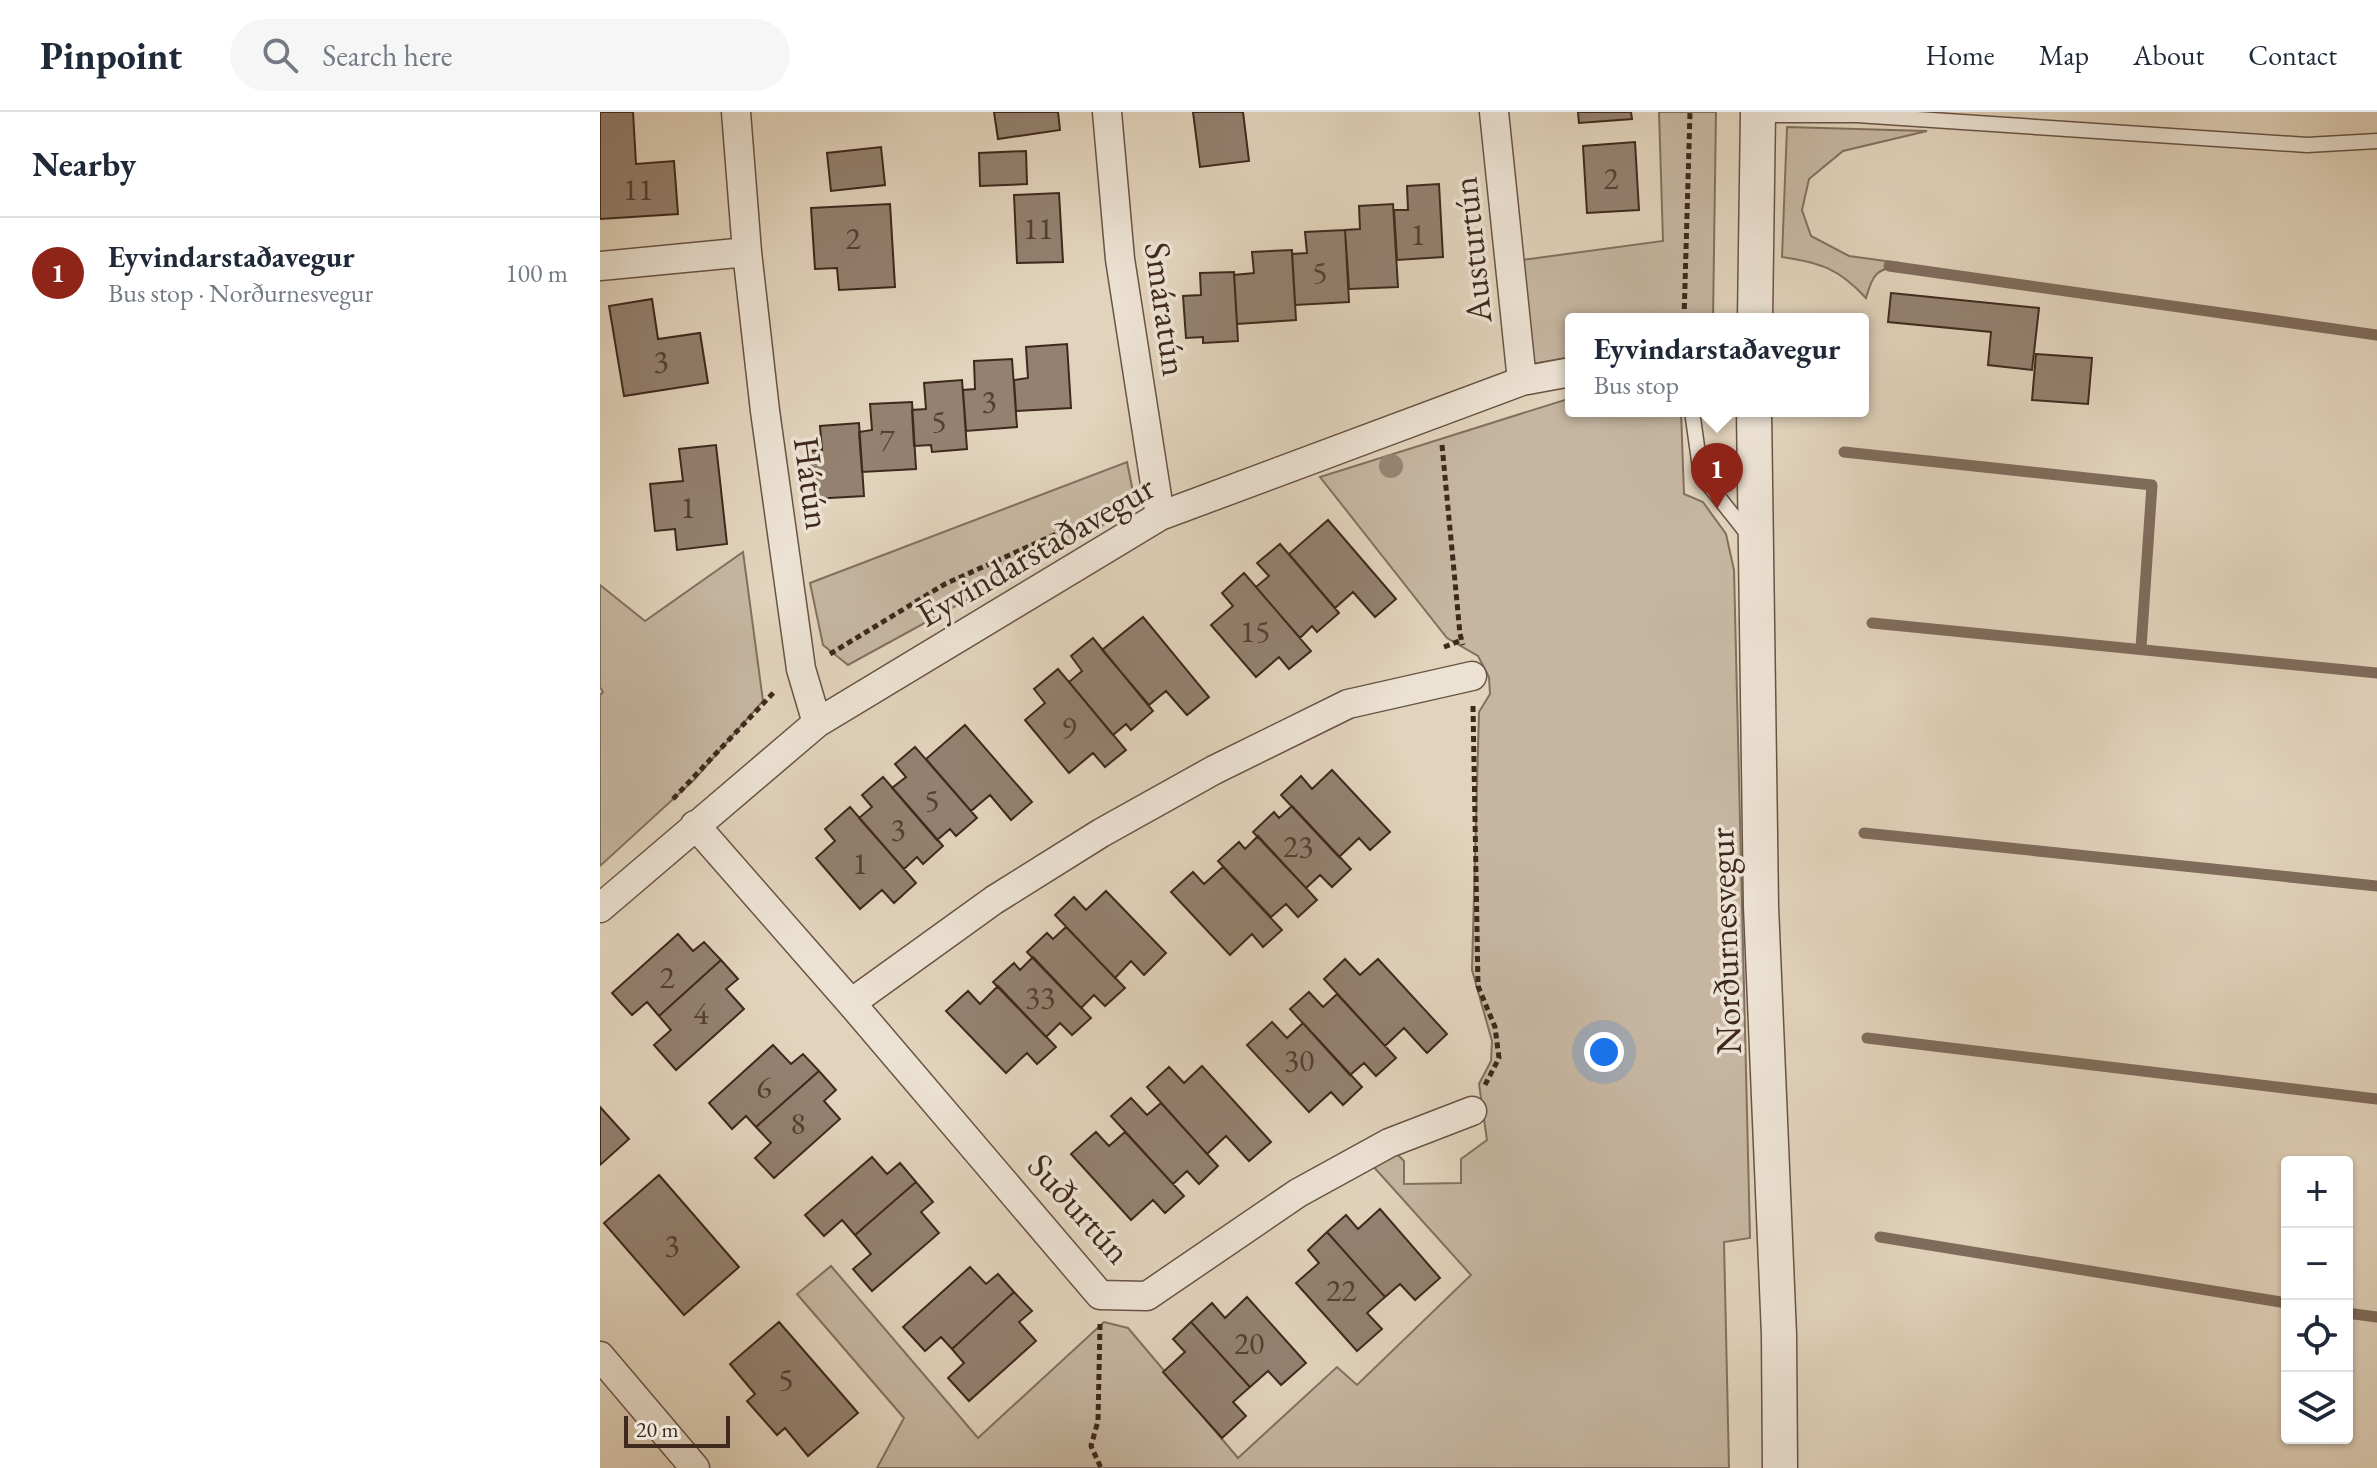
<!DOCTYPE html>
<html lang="en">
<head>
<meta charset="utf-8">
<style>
  body { margin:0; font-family:"EB Garamond",serif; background:#f6f6f7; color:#1f2937 }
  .controls { position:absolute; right:24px; bottom:24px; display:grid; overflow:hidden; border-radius:8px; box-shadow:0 2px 6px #0004 }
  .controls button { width:72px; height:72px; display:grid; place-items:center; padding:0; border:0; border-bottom:2px solid #e0e1e3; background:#fff; color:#1f2937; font:40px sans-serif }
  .scale { position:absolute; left:24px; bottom:20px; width:106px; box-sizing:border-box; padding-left:8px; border:4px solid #3f291d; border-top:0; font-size:22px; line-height:28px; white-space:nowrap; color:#3f291d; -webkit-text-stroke:6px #ece2d3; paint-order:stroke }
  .you { position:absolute; left:1004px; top:940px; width:28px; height:28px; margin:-20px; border:6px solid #fff; border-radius:50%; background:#1a73e8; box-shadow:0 0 0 12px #1a73e833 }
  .badge { display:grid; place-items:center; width:52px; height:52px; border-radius:50%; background:#8f2418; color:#fff; font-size:26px; font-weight:700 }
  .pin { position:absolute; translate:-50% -66px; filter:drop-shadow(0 2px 4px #0008) }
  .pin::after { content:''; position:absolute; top:42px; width:28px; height:24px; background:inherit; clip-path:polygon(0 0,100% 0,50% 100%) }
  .popup { position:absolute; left:965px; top:201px; width:304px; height:104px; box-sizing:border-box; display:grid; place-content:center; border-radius:8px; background:#fff; filter:drop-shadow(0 2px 6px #0005); font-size:26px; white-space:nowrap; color:#747a83 }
  .popup b { font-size:30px; color:#1f2937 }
  .popup::after { content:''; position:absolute; left:50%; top:100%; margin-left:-16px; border:16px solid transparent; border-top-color:#fff }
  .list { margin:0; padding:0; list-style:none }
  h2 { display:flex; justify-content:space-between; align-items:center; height:104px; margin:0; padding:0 32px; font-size:34px }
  h2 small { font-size:26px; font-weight:400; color:#747a83 }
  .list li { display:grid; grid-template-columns:52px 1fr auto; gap:24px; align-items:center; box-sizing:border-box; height:112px; padding:0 32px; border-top:2px solid #e0e1e3 }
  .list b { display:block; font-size:30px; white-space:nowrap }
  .list p { margin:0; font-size:26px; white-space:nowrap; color:#747a83 }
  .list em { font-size:26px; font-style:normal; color:#747a83 }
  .icon { flex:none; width:44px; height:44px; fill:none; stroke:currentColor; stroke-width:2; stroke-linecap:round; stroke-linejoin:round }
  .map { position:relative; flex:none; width:1777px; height:1356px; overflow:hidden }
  header { display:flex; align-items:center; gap:48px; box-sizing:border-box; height:112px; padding:0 40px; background:#fff; border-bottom:2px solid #e0e1e3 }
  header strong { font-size:38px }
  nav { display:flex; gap:44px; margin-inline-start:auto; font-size:28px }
  .search { width:560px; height:72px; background:#f6f6f7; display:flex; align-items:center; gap:20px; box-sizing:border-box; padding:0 28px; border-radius:44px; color:#747a83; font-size:30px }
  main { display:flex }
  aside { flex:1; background:#fff }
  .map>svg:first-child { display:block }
  .green { fill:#c6b6a1; stroke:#82705f; stroke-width:2 }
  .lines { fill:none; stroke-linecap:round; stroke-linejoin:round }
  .stream { stroke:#806c5c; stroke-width:11 }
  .building { fill:#948170; stroke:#3f291d; stroke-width:2 }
  .service-casing { stroke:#685445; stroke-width:17 }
  .minor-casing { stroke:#685445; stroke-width:31 }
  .tertiary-casing { stroke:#685445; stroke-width:37 }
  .path { stroke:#3f291d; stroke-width:5; stroke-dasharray:6 4; stroke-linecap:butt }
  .service { stroke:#ece2d3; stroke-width:14 }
  .minor { stroke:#ece2d3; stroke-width:28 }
  .tertiary { stroke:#ece2d3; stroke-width:34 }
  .tree { fill:#978573 }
  .labels { text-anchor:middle; stroke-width:7; stroke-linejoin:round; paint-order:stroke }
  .number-label { font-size:32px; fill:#543f32 }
  .street-label { font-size:36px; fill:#3f291d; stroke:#ece2d3 }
</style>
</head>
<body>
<header>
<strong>Pinpoint</strong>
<div class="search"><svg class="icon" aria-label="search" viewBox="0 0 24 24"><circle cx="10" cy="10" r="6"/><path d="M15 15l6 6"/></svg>Search here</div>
<nav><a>Home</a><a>Map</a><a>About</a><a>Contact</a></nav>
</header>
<main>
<aside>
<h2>Nearby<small></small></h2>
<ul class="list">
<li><span class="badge">1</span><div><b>Eyvindarstaðavegur</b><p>Bus stop · Norðurnesvegur</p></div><em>100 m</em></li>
</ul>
</aside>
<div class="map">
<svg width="1777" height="1356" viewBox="0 0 1777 1356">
  <rect width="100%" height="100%" fill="#e2d3bc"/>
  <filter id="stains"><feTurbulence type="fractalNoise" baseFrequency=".0025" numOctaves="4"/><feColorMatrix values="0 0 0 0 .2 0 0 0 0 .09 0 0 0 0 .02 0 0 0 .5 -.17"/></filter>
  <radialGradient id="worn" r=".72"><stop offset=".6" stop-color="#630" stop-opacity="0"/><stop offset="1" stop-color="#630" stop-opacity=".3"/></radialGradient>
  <!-- green -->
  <path class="green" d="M1059 0H1116L1113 207H971V245L933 252 922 148 1063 129Z
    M1187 15 1327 19 1243 39 1209 67 1202 98 1211 124 1249 144 1300 151C1275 160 1273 161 1266 186 1239 157 1222 151 1182 145Z
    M971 286V299H1081L1084 382 1103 390 1126 422 1134 458 1150 1126 1124 1130 1129 1356H277L304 1306 197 1182 231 1154 378 1326 504 1210 528 1216 638 1346 737 1255 757 1273 871 1163 772 1053 797 1042 804 1049V1072L861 1071V1047L887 1028 879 972 891 949 892 929 872 858 879 600 890 582 889 565 878 544 847 526 720 365Z
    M527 350 536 395 248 553 223 533 210 471Z
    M143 440 163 589 95 667 0 754V583L3 580 0 575V473L45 509Z"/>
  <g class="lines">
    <!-- stream -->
    <path class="stream" d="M1289 154 1777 223
      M1244 340 1552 373 1541 536
      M1272 511 1777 561
      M1264 721 1777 774
      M1267 926 1777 987
      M1280 1125 1687 1191
      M1747 1201 1777 1205"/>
  </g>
  <!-- building -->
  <path class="building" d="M0 0H33L36 52 74 49 78 102 0 107Z
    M394 0H458L460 18 398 27Z
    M593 0H643L649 49 600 55Z
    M978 0H1031L1032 7 979 11Z
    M1035 30 1039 98 987 101 983 34Z
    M281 35 285 73 231 79 227 41Z
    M426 39 427 72 380 74 379 41Z
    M839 72 843 145 797 148 794 98H808L807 74Z
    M459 81 463 150 417 151 414 83Z
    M290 92 295 175 239 178 237 156 215 157 211 96Z
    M793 92 798 175 749 177 745 118 760 117 759 94Z
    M745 118 749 190 695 193 692 142 707 141 705 120Z
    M692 138 696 208 637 212 634 163 654 161 652 140Z
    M634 160 638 229 603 231V225L586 226 583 184 601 183 600 161Z
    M1291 181 1439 196 1432 258 1388 253 1391 220 1288 210Z
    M52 187 58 227 100 221 108 271 24 284 9 194Z
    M467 232 471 296 416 299 414 268 428 266 426 235Z
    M1436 242 1492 246 1488 292 1432 288Z
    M412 247 417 315 366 319 363 278 375 277 374 249Z
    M362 268 367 337 332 340 331 333 314 334 312 298 326 297 324 271Z
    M312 290 316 357 262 360 259 320 272 318 270 292Z
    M259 311 264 384 213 387 210 339 222 338 220 314Z
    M116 333 127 432 77 438 75 417 55 419 50 372 83 369 79 337Z
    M728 408 796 487 775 505 753 480 735 496 689 442Z
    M680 432 739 501 717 520 712 514 700 526 656 475 669 464 657 451Z
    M644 461 711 539 689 557 679 545 656 565 611 513 633 494 622 481Z
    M543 505 609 585 587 603 566 579 549 593 502 538Z
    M493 526 553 599 531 618 526 612 513 623 469 570 482 559 471 544Z
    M458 557 526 638 505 655 493 641 469 661 425 608 445 591 434 577Z
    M365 613 432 690 411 708 390 683 371 699 326 647Z
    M315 635 377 706 356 724 350 717 337 728 292 676 306 665 295 652Z
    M732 658 790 720 770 738 759 726 739 745 681 683 701 664 712 677Z
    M283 665 343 734 323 752 317 745 304 757 259 706 272 695 262 683Z
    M692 694 751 757 732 775 720 763 706 776 653 720 674 700 679 706Z
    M250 695 316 771 294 791 282 778 260 797 216 746 235 729 225 717Z
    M658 724 717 788 698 805 686 792 671 805 618 749 639 730 645 737Z
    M623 755 682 818 663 835 652 822 630 843 571 780 593 760 604 772Z
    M506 779 566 841 544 863 531 849 515 866 455 803 474 785 486 798Z
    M466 815 525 876 505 894 494 883 481 896 427 840 447 821 453 827Z
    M78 822 93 839 104 830 121 848 59 904 47 890 32 903 12 881Z
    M433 845 491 906 472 923 460 911 446 925 393 870 414 851 420 858Z
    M745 847 760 863 778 847 847 922 827 941 804 916 785 934 724 867Z
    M121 848 138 867 126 877 144 897 76 958 54 933 71 918 59 904Z
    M398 874 456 935 437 952 427 941 406 961 346 899 368 879 380 892Z
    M709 880 723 895 737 882 796 946 776 964 764 951 750 963 690 897Z
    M672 910 687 926 703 911 762 975 743 993 731 980 709 1000 647 933Z
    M173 933 191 952 203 942 219 959 156 1015 146 1004 132 1017 109 991Z
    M602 954 671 1030 649 1049 626 1024 607 1042 547 975 569 955 584 971Z
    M219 959 236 978 224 989 240 1007 174 1066 155 1046 171 1031 156 1015Z
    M531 986 547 1003 561 991 618 1054 599 1072 587 1059 573 1072 511 1004Z
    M0 995 29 1027 0 1053Z
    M496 1020 509 1034 525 1020 584 1084 565 1101 553 1088 531 1108 471 1042Z
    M272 1045 287 1062 300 1051 316 1070 255 1123 242 1108 224 1124 205 1103Z
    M59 1063 139 1155 84 1203 4 1111Z
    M316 1070 333 1090 321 1100 339 1121 272 1179 253 1157 271 1142 255 1123Z
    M780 1097 840 1166 815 1188 800 1172 785 1185 727 1120 746 1103 758 1117Z
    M727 1120 785 1185 767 1201 782 1217 757 1239 696 1171 719 1151 708 1138Z
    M370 1155 386 1172 398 1162 414 1180 352 1237 341 1225 325 1239 303 1215Z
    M414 1180 432 1199 419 1210 436 1229 369 1289 348 1266 364 1251 352 1237Z
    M647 1185 706 1251 681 1273 668 1259 650 1275 591 1210 612 1191 625 1206Z
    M179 1210 258 1301 208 1344 185 1316 177 1323 147 1289 155 1282 130 1252Z
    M591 1210 650 1275 633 1290 646 1304 622 1326 563 1260 585 1240 573 1227Z"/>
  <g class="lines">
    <!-- service casing -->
    <g class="service-casing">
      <path id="service" d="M1158 3H1257L1707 33 1777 29
        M1092 299 1101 363 1150 425"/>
    </g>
    <!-- minor casing -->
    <g class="minor-casing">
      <path id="minor" d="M136 0 147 140 165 299 201 557 217 611
        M507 0 520 147 560 404
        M894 0 922 269
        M0 154 147 140
        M95 713 251 891 500 1183 547 1184 698 1081 789 1031 872 999
        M0 796 217 611 560 404 922 269 971 260
        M251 891 394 788 501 721 614 658 748 592 872 564
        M0 1244 95 1356"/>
    </g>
    <!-- tertiary casing -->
    <g class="tertiary-casing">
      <path id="tertiary" d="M1155 207 1158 0
        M1154 299 1161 794 1179 1223 1180 1356"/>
    </g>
    <!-- path -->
    <path class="path" d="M1084 207 1090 0
      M842 333 860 522 863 533
      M844 535 862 528
      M230 542 345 472 483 410
      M873 594 878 874 895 915 899 946 885 973
      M73 687 176 578
      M500 1212 498 1309 491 1334 501 1356"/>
    <!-- service -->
    <use href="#service" class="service"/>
    <!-- minor -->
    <use href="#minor" class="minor"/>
    <!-- tertiary -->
    <use href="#tertiary" class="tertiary"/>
  </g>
  <!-- trees -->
  <circle class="tree" cx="791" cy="354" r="12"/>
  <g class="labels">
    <!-- number labels -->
    <g class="number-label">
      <text x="1011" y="77">2</text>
      <text x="38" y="88">11</text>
      <text x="438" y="127">11</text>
      <text x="818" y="133">1</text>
      <text x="253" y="137">2</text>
      <text x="720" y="171">5</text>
      <text x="61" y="260">3</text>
      <text x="389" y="300">3</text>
      <text x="339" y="320">5</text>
      <text x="287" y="338">7</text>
      <text x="88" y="406">1</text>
      <text x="655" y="530">15</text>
      <text x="469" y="626">9</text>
      <text x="332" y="699">5</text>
      <text x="298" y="728">3</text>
      <text x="698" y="745">23</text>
      <text x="260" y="762">1</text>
      <text x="67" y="876">2</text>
      <text x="440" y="896">33</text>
      <text x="101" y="912">4</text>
      <text x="699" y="959">30</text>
      <text x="164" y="986">6</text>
      <text x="198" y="1022">8</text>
      <text x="72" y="1144">3</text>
      <text x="741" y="1189">22</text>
      <text x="649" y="1242">20</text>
      <text x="186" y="1278">5</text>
    </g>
    <!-- street labels -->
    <g class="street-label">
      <text transform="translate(871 138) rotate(-96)" y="13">Austurtún</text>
      <text transform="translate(567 197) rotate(82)" y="13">Smáratún</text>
      <text transform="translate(213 371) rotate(82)" y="13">Hátún</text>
      <text transform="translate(435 438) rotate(-30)" y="13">Eyvindarstaðavegur</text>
      <text transform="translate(1124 829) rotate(-92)" y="13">Norðurnesvegur</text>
      <text transform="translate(480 1096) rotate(48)" y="13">Suðurtún</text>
    </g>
  </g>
  <rect width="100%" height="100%" filter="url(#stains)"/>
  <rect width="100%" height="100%" fill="url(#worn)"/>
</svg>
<div class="controls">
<button>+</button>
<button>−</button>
<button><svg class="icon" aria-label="locate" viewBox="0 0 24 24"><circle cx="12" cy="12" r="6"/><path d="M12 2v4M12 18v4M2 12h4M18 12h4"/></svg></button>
<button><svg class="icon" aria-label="layers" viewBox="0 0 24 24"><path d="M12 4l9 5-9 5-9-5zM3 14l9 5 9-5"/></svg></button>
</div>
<div class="scale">20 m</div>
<div class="you"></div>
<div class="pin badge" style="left:1117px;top:397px">1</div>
<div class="popup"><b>Eyvindarstaðavegur</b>Bus stop</div>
</div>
</main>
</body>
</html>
